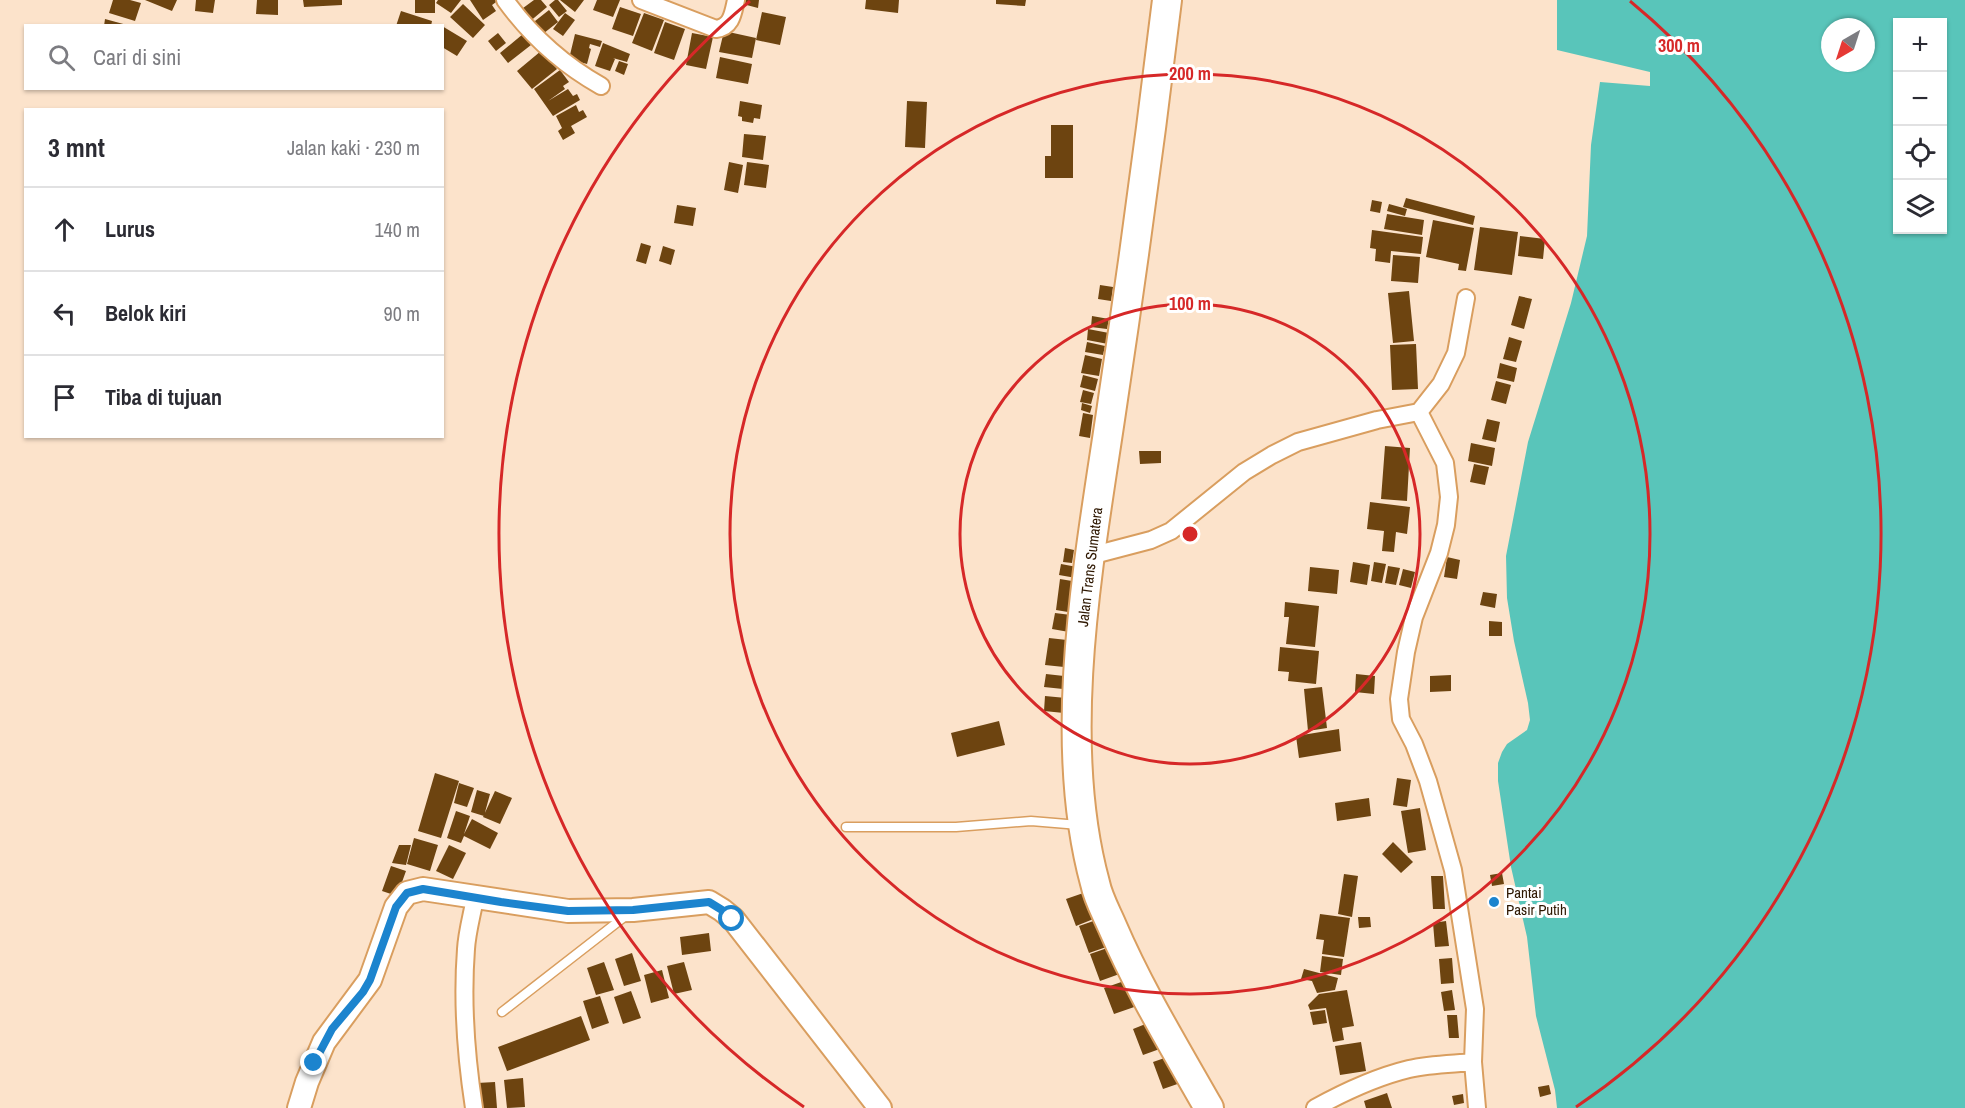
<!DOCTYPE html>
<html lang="id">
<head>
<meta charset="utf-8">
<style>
  body { margin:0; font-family:"Archivo Narrow",sans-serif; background:#f7f7f7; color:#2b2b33 }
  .controls { position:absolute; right:18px; top:18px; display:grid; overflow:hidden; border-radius:0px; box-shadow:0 2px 4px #0004 }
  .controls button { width:54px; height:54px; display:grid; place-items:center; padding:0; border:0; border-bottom:2px solid #e1e1e2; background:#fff; color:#2b2b33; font:30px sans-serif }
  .compass { position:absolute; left:1821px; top:18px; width:54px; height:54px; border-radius:50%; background:#fff; box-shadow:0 2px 4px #0004; rotate:219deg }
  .stop { position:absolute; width:18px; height:18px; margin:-14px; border:4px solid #1c84ce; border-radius:50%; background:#fff }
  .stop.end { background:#1c84ce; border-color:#fff; box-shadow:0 2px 6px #0008 }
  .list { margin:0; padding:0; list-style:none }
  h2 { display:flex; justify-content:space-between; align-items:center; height:78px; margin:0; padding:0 24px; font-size:26px }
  h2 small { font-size:20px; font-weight:400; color:#7c7c81 }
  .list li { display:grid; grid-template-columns:39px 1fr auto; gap:18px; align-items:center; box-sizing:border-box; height:84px; padding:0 24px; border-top:2px solid #e1e1e2 }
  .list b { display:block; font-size:22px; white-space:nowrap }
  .list em { font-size:20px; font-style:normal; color:#7c7c81 }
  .icon { flex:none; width:33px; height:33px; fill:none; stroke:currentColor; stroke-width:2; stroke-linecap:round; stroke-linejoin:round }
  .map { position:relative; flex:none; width:1965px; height:1108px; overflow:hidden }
  .search { position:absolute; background:#fff; box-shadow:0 2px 4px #0004; left:24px; top:24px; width:420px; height:66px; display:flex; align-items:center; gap:15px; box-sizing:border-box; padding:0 21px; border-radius:0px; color:#7c7c81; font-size:22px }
  .panel { position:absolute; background:#fff; box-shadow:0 2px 4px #0004; left:24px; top:108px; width:420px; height:330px; border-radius:0px }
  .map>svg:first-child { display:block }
  .water { fill:#59c5ba; fill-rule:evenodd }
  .building { fill:#6d4410 }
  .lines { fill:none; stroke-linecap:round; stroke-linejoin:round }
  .lane-casing { stroke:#d99e5f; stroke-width:11 }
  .street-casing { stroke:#d99e5f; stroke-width:20 }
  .secondary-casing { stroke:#d99e5f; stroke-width:26 }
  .highway-casing { stroke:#d99e5f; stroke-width:32 }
  .lane { stroke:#fff; stroke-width:8 }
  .street { stroke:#fff; stroke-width:16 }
  .secondary { stroke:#fff; stroke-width:22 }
  .highway { stroke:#fff; stroke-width:28 }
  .route { stroke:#1c84ce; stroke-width:8 }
  .ring { fill:none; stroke:#d62828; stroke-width:3 }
  .poi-dot { fill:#1c84ce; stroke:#fff; stroke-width:2 }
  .labels { text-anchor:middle; stroke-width:6; stroke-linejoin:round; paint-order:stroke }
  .street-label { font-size:15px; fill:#2e1700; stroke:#fff }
  .poi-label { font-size:15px; fill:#2e1700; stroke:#fff; text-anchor:start }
  .centre { fill:#d62828; stroke:#fff; stroke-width:3 }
  .ring-label { font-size:18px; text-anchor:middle; font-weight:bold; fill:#d62828; stroke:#fff; stroke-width:6; stroke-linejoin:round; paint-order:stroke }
</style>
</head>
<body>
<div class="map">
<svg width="1965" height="1108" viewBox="0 0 1965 1108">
  <rect width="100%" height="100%" fill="#fce3cb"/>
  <!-- water -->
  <path class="water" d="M1557 0H1965V1108H1557L1555 1090 1536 1016 1527 937 1511 867 1498 781V763L1502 752 1507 744 1527 730 1530 720 1528 703 1514 641 1507 598 1506 556 1528 442 1571 303 1587 236 1591 145 1600 82 1650 86V72L1557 50ZM1898 22H1942V230H1898ZM1830 27H1866V63H1830Z"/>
  <!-- building -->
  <path class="building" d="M113 0H130L141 3 135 21 109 13Z
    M145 0H177L172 11Z
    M196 0H215L213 13 195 11Z
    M257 0H278V15L256 14Z
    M303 0H342V5L304 7Z
    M415 0H435V13H415Z
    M438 0H461L451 13 436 3Z
    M470 0H499L492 5 496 11 483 20Z
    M534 0H541L547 7 528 23 519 11Z
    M555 0H558L567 11 559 17 549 5Z
    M560 0H584L575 12Z
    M597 0H620L613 17 593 10Z
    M739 0H759L758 8 739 3Z
    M866 0H899L898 13 865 9Z
    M996 0H1026L1025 6 996 4Z
    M463 4 485 25 473 38 450 17Z
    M620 7 641 14 633 36 612 29Z
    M549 10 558 22 539 37 530 25Z
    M401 11 432 21 431 26H396Z
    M762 12 786 17 780 45 756 40Z
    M565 13 575 20 563 36 553 29Z
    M644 13 664 20 652 51 632 43Z
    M105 19 127 25V26H104Z
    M665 22 685 29 674 60 654 53Z
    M442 26 467 41 457 56 442 47Z
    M724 31 756 38 752 58 719 52Z
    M498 33 506 43 496 51 488 41Z
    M692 33 713 37 706 69 686 65Z
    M523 34 531 45 508 63 500 53Z
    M575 34 602 41 600 47 590 44 589 48 591 49 587 64 569 59Z
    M603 43 630 54 627 62 613 58 615 59 610 71 595 66Z
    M541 51 557 69 532 89 517 71Z
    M720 57 752 64 748 84 716 78Z
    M619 61 628 64 624 75 615 71Z
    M560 70 569 82 563 86 565 89 548 101 568 89 573 96 577 94 580 100 553 116 534 89Z
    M740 101 762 105 760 119 754 118 753 123 742 121V117L738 116Z
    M907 101 927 102 925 148 905 147Z
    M576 105 579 112 583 110 587 117 571 126 575 133 563 140 558 131 562 128 556 116Z
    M1051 125H1073V178H1045V156H1051Z
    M744 134 766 136 763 160 742 157Z
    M729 162 743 165 738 193 724 190Z
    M747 162 769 165 766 188 744 185Z
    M1406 198 1475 216 1473 225 1403 207Z
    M1372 200 1382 202 1380 213 1370 211Z
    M1389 204 1407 209 1405 216 1387 211Z
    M677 205 696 208 693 226 674 223Z
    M1387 214 1424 220 1422 235 1384 229Z
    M1433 220 1474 228 1466 271 1458 270 1459 264 1426 257Z
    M1480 227 1518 232 1512 275 1474 270Z
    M1372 230 1423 237 1421 254 1391 251 1390 263 1375 261 1376 249 1370 248Z
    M1520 236 1545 239 1543 259 1518 256Z
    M641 243 651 246 646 264 636 261Z
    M663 246 675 250 671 265 659 261Z
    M1393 255 1420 257 1418 283 1391 281Z
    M1100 285 1113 287 1111 301 1098 299Z
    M1409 291 1414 341 1393 343 1388 293Z
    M1519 296 1532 299 1524 329 1511 325Z
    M1092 316 1109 319 1107 329 1091 327Z
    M1088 329 1109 333 1108 344 1087 340Z
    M1509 337 1522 341 1516 362 1503 359Z
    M1087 342 1105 346 1103 355 1085 352Z
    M1416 344 1418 389 1392 390 1390 345Z
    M1085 355 1102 359 1099 376 1081 373Z
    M1500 363 1517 368 1514 382 1497 378Z
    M1083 375 1098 379 1095 391 1080 387Z
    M1496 381 1511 385 1506 404 1491 400Z
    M1083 390 1094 393 1091 404 1080 402Z
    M1082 403 1092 406 1090 413 1081 410Z
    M1083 413 1093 415 1090 438 1079 436Z
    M1487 419 1500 422 1496 442 1482 439Z
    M1471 443 1495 448 1492 466 1468 461Z
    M1385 446 1410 448 1407 501 1381 499Z
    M1139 451H1161V463L1140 464Z
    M1474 464 1489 467 1485 485 1470 482Z
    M1370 502 1410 507 1407 534 1396 532 1394 552 1382 551 1384 531 1367 529Z
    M1065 548 1074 550 1072 563 1063 562Z
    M1447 557 1460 560 1457 579 1444 577Z
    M1353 562 1370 565 1367 585 1350 582Z
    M1374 562 1386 564 1382 583 1371 581Z
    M1061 564 1077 567 1076 578 1059 575Z
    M1388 566 1400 568 1396 585 1385 583Z
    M1310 567 1339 570 1337 594 1308 591Z
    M1403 569 1415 572 1411 588 1399 585Z
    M1060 579 1072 581 1068 612 1056 610Z
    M1483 592 1497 594 1495 608 1480 605Z
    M1285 602 1319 606 1315 647 1286 644 1289 617H1284Z
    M1055 613 1071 615 1069 632 1052 629Z
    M1489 621 1502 622V636H1489Z
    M1049 638 1067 640 1064 667 1045 665Z
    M1280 647 1319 651 1316 684 1288 681 1289 672 1278 671Z
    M1046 674 1064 676 1063 689 1044 687Z
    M1356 674 1375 676 1374 694 1355 692Z
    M1451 675V691L1430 692V676Z
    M1322 687 1327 728 1308 731 1304 689Z
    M1045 696 1066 698 1064 713 1044 711Z
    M999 721 1005 745 957 757 951 733Z
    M1339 729 1341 751 1299 758 1296 736Z
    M435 773 459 781 441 838 418 831Z
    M1397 778 1411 780 1407 807 1393 805Z
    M459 783 474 788 467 807 454 803Z
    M477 790 490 794 484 816 471 812Z
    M495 791 512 798 500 824 483 817Z
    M1369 798 1371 816 1337 821 1335 803Z
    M1420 808 1426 850 1408 853 1401 811Z
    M456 811 470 816 464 834 472 819 498 833 490 849 464 836 461 843 447 838Z
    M414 838 438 845 430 871 407 864Z
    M1393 842 1413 862 1401 873 1382 854Z
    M399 845H411L406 865 392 863Z
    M449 845 466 853 453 879 436 871Z
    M391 866 406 871 397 896 382 891Z
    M1502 873 1504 884 1492 886 1490 875Z
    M1344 874 1358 876 1352 917 1338 914Z
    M1431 876H1443L1445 909H1433Z
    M1092 890 1101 916 1076 926 1066 899Z
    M1320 914 1350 918 1344 957 1322 954 1324 940 1316 939Z
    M1105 917 1115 944 1089 953 1079 926Z
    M1358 917H1370L1371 927 1359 928Z
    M1446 921 1449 946 1435 947 1433 923Z
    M709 933 711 951 682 955 680 937Z
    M1116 945 1125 972 1100 981 1090 954Z
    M632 953 641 981 624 986 615 959Z
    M1322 956 1343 959 1341 975 1320 972Z
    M1452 958 1454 983 1441 984 1439 959Z
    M604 962 614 990 596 995 587 968Z
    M684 962 692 990 674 994 667 966Z
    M1304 969 1338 978 1335 990 1317 993 1312 981 1301 979Z
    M662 970 669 998 651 1003 644 975Z
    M1130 979 1140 1005 1114 1014 1104 988Z
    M1347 990 1354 1026 1342 1028 1344 1040 1333 1042 1326 1008 1310 1010 1308 1005 1319 994Z
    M1452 990 1455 1010 1444 1011 1441 992Z
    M631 991 641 1018 623 1024 614 997Z
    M600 996 609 1023 592 1029 583 1001Z
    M1325 1010 1327 1023 1313 1025 1310 1012Z
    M1447 1015H1457L1459 1038H1449Z
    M581 1016 590 1040 507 1071 498 1047Z
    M1158 1019 1168 1046 1143 1055 1133 1029Z
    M1361 1042 1366 1071 1340 1075 1335 1046Z
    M1179 1053 1189 1080 1163 1089 1153 1062Z
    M523 1078 525 1107 507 1108 504 1080Z
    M495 1082 497 1108H479L477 1083Z
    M1549 1085 1551 1094 1540 1097 1538 1087Z
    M1387 1093 1392 1108H1366L1364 1101Z
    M1463 1094 1464 1103 1454 1105 1452 1096Z"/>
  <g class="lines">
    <!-- lane casing -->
    <g class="lane-casing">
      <path id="lane" d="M846 827H956L1031 821 1079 825
        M502 1012 628 914"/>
    </g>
    <!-- street casing -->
    <g class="street-casing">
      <path id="street" d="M505 0C531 36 562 64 601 86
        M641 0 716 29C732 27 733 13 736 0
        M1419 412 1445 463 1449 497 1446 525 1439 553 1414 617 1406 652 1399 699 1401 719 1414 744 1428 781 1453 870 1475 1009 1473 1062 1477 1108
        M1090 556 1151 540 1171 531 1244 472 1272 455 1298 442 1377 420 1419 412 1441 384 1456 353 1466 298
        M474 1108C466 1056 462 1001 466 949 467 932 472 915 475 898
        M1315 1108C1344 1092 1376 1077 1409 1069 1430 1064 1452 1064 1473 1062"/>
    </g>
    <!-- secondary casing -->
    <g class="secondary-casing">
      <path id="secondary" d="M299 1108 307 1082 324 1042 370 980 396 907 407 893 423 889 568 911 633 910 709 902 722 910 733 919 880 1108"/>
    </g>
    <!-- highway casing -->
    <g class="highway-casing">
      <path id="highway" d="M1167 0C1151 133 1133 266 1113 399 1091 551 1054 733 1095 883 1098 898 1106 912 1112 926 1139 989 1175 1048 1209 1108"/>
    </g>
    <!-- lane -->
    <use href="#lane" class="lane"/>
    <!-- street -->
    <use href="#street" class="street"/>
    <!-- secondary -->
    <use href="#secondary" class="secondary"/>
    <!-- highway -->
    <use href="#highway" class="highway"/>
  </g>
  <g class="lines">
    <!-- route -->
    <path class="route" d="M314 1063 332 1029 363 992 370 980 396 907 407 893 423 889 501 902 568 911 633 910 709 902 722 910 732 919"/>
  </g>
  <!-- distance rings -->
  <g class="ring">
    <circle cx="1190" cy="534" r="230"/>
    <circle cx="1190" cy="534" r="460"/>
    <path d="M804 1107A691 691 0 0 1 750 1M1630 1A691 691 0 0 1 1576 1107"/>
  </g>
  <!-- markers -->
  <circle class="poi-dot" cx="1494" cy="902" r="6"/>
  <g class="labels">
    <!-- street labels -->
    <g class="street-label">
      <text transform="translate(1090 567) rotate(-83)" y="5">Jalan Trans Sumatera</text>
    </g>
    <!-- poi labels -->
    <g class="poi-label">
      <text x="1506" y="898">Pantai<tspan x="1506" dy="17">Pasir Putih</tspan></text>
    </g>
  </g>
  <circle cx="1190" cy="534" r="9" class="centre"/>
  <g class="ring-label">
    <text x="1679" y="52">300 m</text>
    <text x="1190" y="80">200 m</text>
    <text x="1190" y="310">100 m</text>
  </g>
</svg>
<div class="controls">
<button>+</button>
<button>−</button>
<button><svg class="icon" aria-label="locate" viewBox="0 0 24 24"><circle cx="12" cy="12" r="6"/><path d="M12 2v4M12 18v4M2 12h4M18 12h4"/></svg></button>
<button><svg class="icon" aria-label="layers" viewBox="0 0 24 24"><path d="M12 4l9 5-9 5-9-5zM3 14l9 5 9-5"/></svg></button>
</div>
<svg class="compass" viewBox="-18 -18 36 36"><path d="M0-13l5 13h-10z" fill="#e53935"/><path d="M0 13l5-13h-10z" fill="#7c7c81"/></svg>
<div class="stop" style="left:732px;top:919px"></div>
<div class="stop end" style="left:314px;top:1063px"></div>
<div class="search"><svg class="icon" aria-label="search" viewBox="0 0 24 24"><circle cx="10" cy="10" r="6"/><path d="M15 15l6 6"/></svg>Cari di sini</div>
<section class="panel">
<h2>3 mnt<small>Jalan kaki · 230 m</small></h2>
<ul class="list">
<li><svg class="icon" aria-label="ahead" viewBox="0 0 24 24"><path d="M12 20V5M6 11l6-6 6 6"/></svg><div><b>Lurus</b></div><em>140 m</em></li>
<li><svg class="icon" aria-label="left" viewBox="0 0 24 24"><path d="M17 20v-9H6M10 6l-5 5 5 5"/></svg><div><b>Belok kiri</b></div><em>90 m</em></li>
<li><svg class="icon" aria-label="arrive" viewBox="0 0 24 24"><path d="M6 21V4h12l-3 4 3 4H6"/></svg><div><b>Tiba di tujuan</b></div></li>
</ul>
</section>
</div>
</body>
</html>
